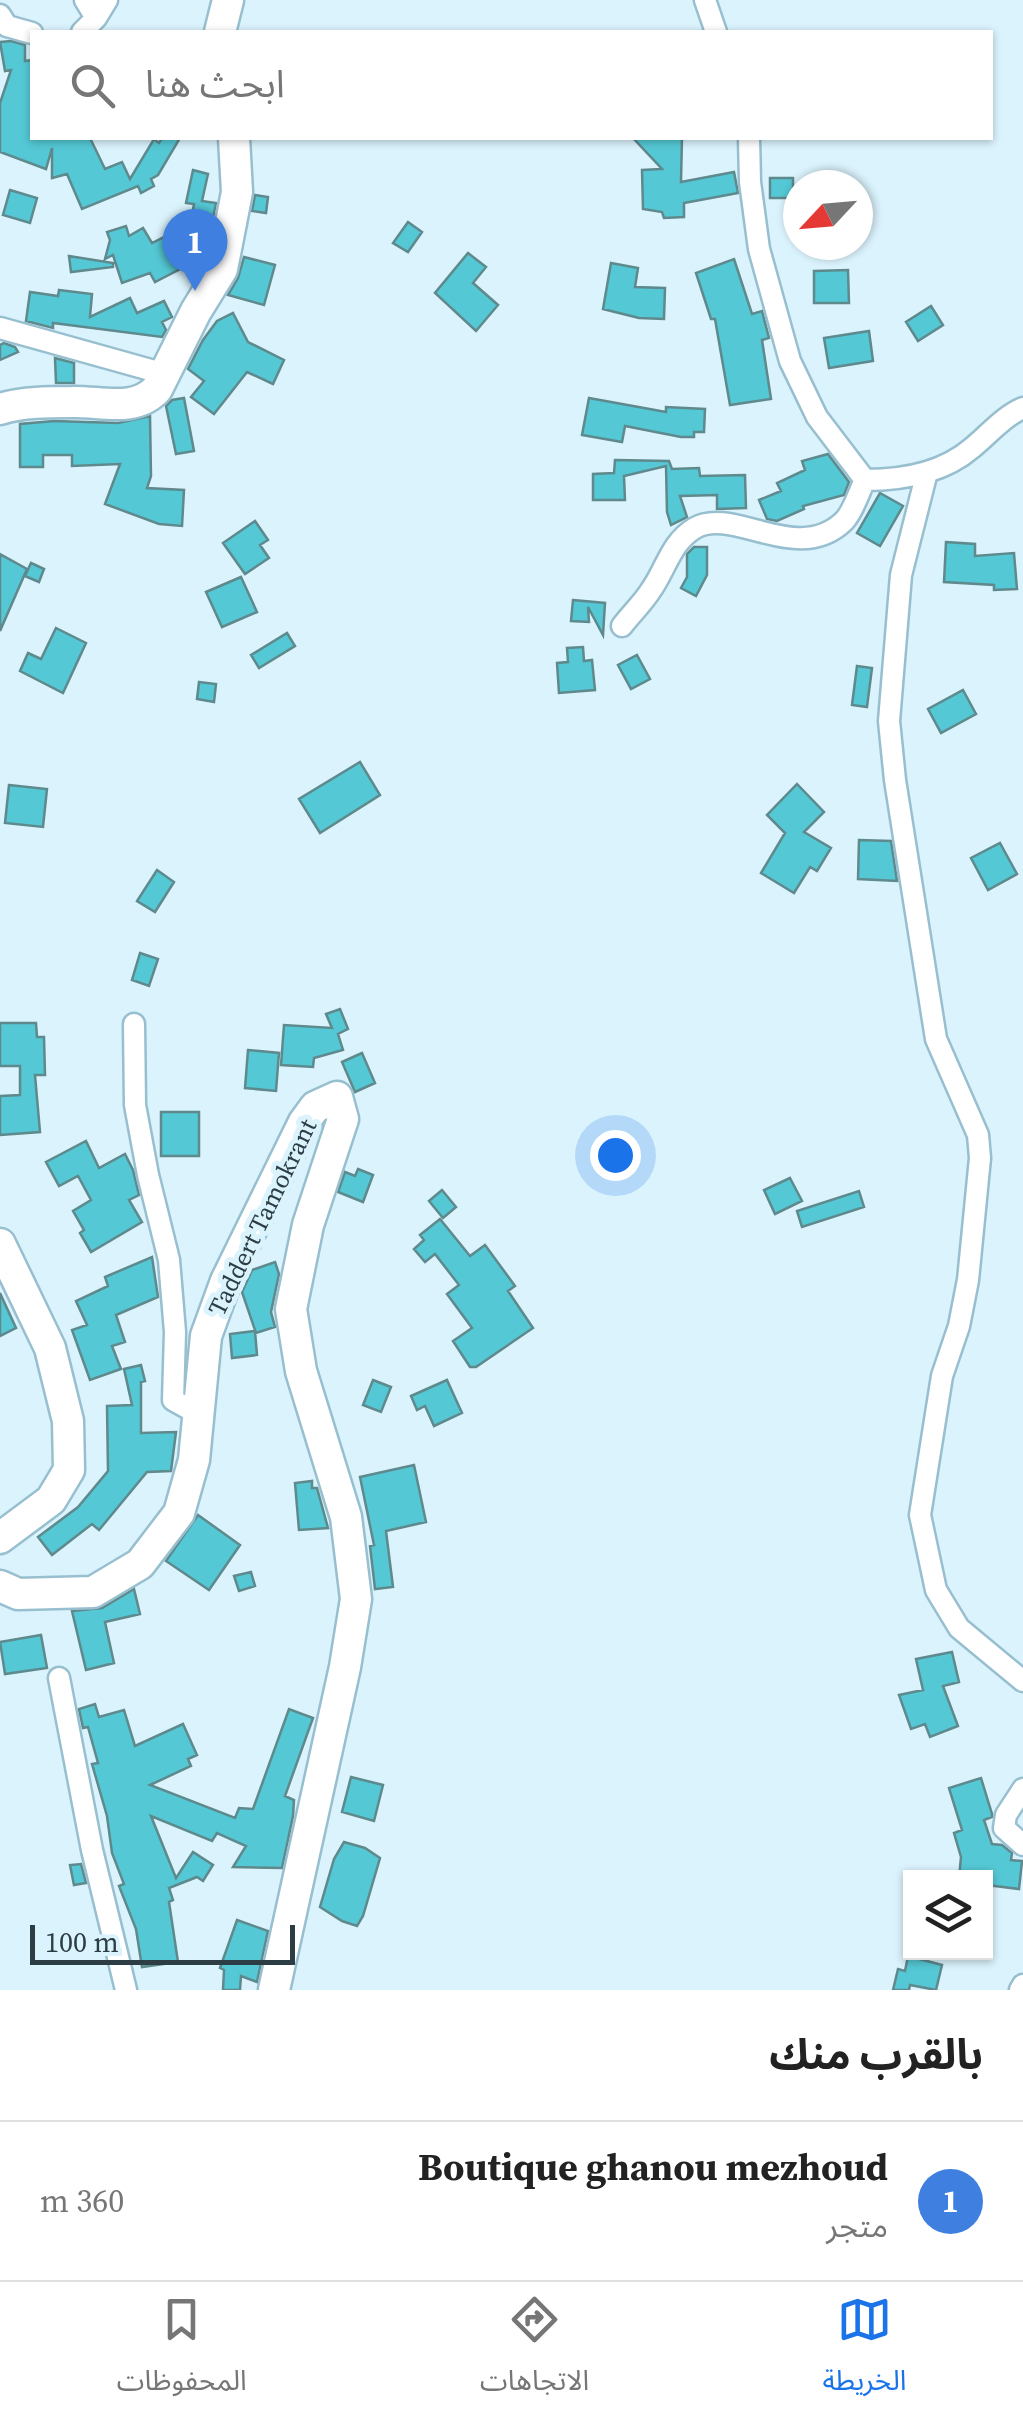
<!DOCTYPE html>
<html lang="ar">
<head>
<meta charset="utf-8">
<style>
  body { margin:0; font-family:"Source Serif 4","Noto Sans Arabic",serif; background:#f6f6f6; color:#222; direction:rtl }
  .controls { position:absolute; right:30px; bottom:30px; display:grid; overflow:hidden; border-radius:0px; box-shadow:0 2px 8px #0004 }
  .controls button { width:90px; height:90px; display:grid; place-items:center; padding:0; border:0; border-bottom:2px solid #e0e0e0; background:#fff; color:#222; font:50px sans-serif }
  .compass { position:absolute; left:783px; top:170px; width:90px; height:90px; border-radius:50%; background:#fff; box-shadow:0 2px 8px #0004; rotate:244deg }
  .scale { position:absolute; left:30px; bottom:25px; width:265px; box-sizing:border-box; padding-left:10px; border:5px solid #2d3d44; border-top:0; font-size:28px; line-height:35px; white-space:nowrap; color:#2d3d44; -webkit-text-stroke:8px #dbf3fd; paint-order:stroke }
  .you { position:absolute; left:615px; top:1155px; width:35px; height:35px; margin:-25px; border:8px solid #fff; border-radius:50%; background:#1a73e8; box-shadow:0 0 0 15px #1a73e833 }
  .badge { display:grid; place-items:center; width:65px; height:65px; border-radius:50%; background:#1a73e8; color:#fff; font-size:32px; font-weight:700 }
  .pin { position:absolute; translate:-50% -82px; filter:drop-shadow(0 2px 5px #0008) }
  .pin::after { content:''; position:absolute; top:52px; width:35px; height:30px; background:inherit; clip-path:polygon(0 0,100% 0,50% 100%) }
  .list { margin:0; padding:0; list-style:none }
  h2 { display:flex; justify-content:space-between; align-items:center; height:130px; margin:0; padding:0 40px; font-size:42px }
  h2 small { font-size:32px; font-weight:400; color:#767676 }
  .list li { display:grid; grid-template-columns:65px 1fr auto; gap:30px; align-items:center; box-sizing:border-box; height:160px; padding:0 40px; border-top:2px solid #e0e0e0 }
  .list b { display:block; font-size:38px; white-space:nowrap }
  .list p { margin:0; font-size:32px; white-space:nowrap; color:#767676 }
  .list em { font-size:32px; font-style:normal; color:#767676 }
  .icon { flex:none; width:55px; height:55px; fill:none; stroke:currentColor; stroke-width:2; stroke-linecap:round; stroke-linejoin:round }
  .map { position:relative; flex:none; width:1023px; height:1990px; overflow:hidden; direction:ltr }
  .search { position:absolute; background:#fff; box-shadow:0 2px 8px #0004; left:30px; right:30px; top:30px; height:110px; display:flex; align-items:center; gap:25px; box-sizing:border-box; padding:0 35px; border-radius:0px; color:#767676; font-size:38px }
  .sheet { height:290px; background:#fff }
  nav { display:flex; justify-content:space-around; align-items:center; box-sizing:border-box; height:140px; border-top:2px solid #e0e0e0; background:#fff; font-size:28px; color:#767676 }
  nav a { display:grid; justify-items:center; gap:5px }
  nav .on { color:#1a73e8 }
  .map>svg:first-child { display:block }
  .building { fill:#54c8d4; stroke:#5e898d; stroke-width:2.5 }
  .lines { fill:none; stroke-linecap:round; stroke-linejoin:round }
  .street-casing { stroke:#98bfcf; stroke-width:25 }
  .secondary-casing { stroke:#98bfcf; stroke-width:35 }
  .street { stroke:#fff; stroke-width:20 }
  .secondary { stroke:#fff; stroke-width:30 }
  .labels { text-anchor:middle; stroke-width:10; stroke-linejoin:round; paint-order:stroke }
  .street-label { font-size:25px; fill:#2d3d44; stroke:#dbf3fd }
</style>
</head>
<body>
<div class="map">
<svg width="1023" height="1990" viewBox="0 0 1023 1990">
  <rect width="100%" height="100%" fill="#dbf3fd"/>
  <!-- building -->
  <path class="building" d="M11 41 25 45V61L32 60V138H90L105 169 122 162 130 179 154 139 159 143 162 138H180L158 175 151 179 154 186 141 193 138 186 82 209 67 174 52 178V148L46 169 0 152V103L11 70 5 71 0 42Z
    M633 138H682L681 182 734 172 738 193 684 203V217L664 218 662 212 643 209 642 170 662 169Z
    M193 170 208 174 202 201 216 203 206 254 185 250 194 204 186 203Z
    M770 178H793V198H770Z
    M10 190 37 198 30 223 3 215Z
    M255 195 268 197 266 213 252 211Z
    M408 222 422 232 408 252 393 243Z
    M126 226 129 236 143 228 152 243 170 234 186 266 155 282 150 273 122 283 113 255 105 259 110 240 107 232Z
    M468 253 486 267 473 283 498 305 476 331 435 293Z
    M69 256 113 263V267L71 272Z
    M244 257 275 265 264 305 228 295 238 278Z
    M734 259 752 314 762 311 769 338 762 340 771 399 730 405 715 319H711L696 273Z
    M611 263 638 268 635 287 665 288 664 319 639 318 603 309Z
    M848 270 849 303H814V271Z
    M59 290 92 294 90 317 130 298 137 313 164 301 172 317 162 322 166 330 162 337 53 323V328L26 321 30 292 58 296Z
    M931 306 943 325 918 341 906 322Z
    M233 313 248 342 284 360 273 384 247 372 214 414 191 397 204 381 188 369 203 340 217 321Z
    M869 331 873 361 829 368 824 338Z
    M4 343 15 347 18 352 0 360V345Z
    M55 358 74 363V383H56Z
    M184 398 194 451 176 454 166 406 172 400Z
    M589 398 666 412V407L705 409 704 432H694V437H681L625 426 622 442 582 435Z
    M150 416 151 476 147 488 184 490 182 526 159 524 105 504 120 464 72 466V455H43V467H20V424L54 421 118 423Z
    M828 454 849 482 844 495 803 506 804 509 777 521 767 519 759 500 781 491 777 483 805 470 802 461Z
    M615 460 669 461 672 469 699 468 700 476 745 475 746 508 717 509V495L680 496 687 517 671 525 667 512 666 466 624 476 625 500H593V474L614 473Z
    M880 493 903 506 880 546 857 533Z
    M255 521 268 540 260 545 269 558 245 574 223 543Z
    M946 542 975 544V556L1014 553 1017 589 994 590V585L944 582Z
    M694 547H707V575L696 596 681 588 687 577V554Z
    M0 554 27 569 0 631Z
    M31 563 44 569 39 582 25 576Z
    M241 577 257 612 222 627 206 592Z
    M573 600 605 603 603 635 588 607 589 622 571 621Z
    M56 628 86 643 63 693 20 671 28 653 41 659Z
    M287 633 295 646 259 668 251 655Z
    M583 647 584 661 592 660 595 690 559 693 557 663 568 662 567 648Z
    M637 655 650 679 631 689 618 665Z
    M857 666 872 668 867 707 852 705Z
    M199 682 216 684 214 702 197 699Z
    M963 690 976 714 941 733 928 709Z
    M360 762 380 795 320 833 299 799Z
    M797 784 824 812 804 832 831 848 817 871 810 867 794 893 761 873 785 833 767 815Z
    M9 785 47 789 43 827 5 823Z
    M859 840 891 841 897 881 858 879Z
    M1000 843 1017 874 988 890 971 858Z
    M157 870 174 882 155 912 137 901Z
    M140 953 158 959 149 986 132 980Z
    M340 1009 348 1029 338 1034 343 1050 314 1058 313 1067 281 1065 284 1025 332 1028 326 1014Z
    M0 1023H36L37 1037H44L45 1075H35L40 1132 0 1135V1096L20 1095V1066H0Z
    M248 1050 279 1053 276 1091 245 1088Z
    M362 1053 375 1083 355 1092 342 1062Z
    M161 1112H199V1156H161Z
    M86 1141 99 1168 125 1154 133 1170 139 1195 129 1200 142 1222 91 1252 80 1233 84 1230 73 1211 91 1200 78 1176 59 1186 46 1162Z
    M358 1169 373 1175 363 1202 338 1192 345 1172 355 1176Z
    M790 1178 802 1201 775 1214 764 1190Z
    M442 1190 456 1207 443 1218 429 1201Z
    M859 1191 864 1207 802 1227 797 1211Z
    M440 1219 470 1256 485 1245 515 1286 508 1291 533 1328 476 1367H470L453 1341 472 1328 447 1294 459 1285 435 1254 425 1262 414 1249 424 1240 420 1235Z
    M152 1257 158 1297 116 1315 125 1342 112 1346 121 1369 90 1380 72 1330 87 1325 76 1301 108 1286 105 1277Z
    M275 1262 279 1274 271 1312 275 1327 256 1333 242 1292 252 1270Z
    M0 1293 16 1328 0 1336Z
    M255 1331 257 1355 232 1358 230 1334Z
    M141 1365 145 1381 141 1382V1433L176 1432 171 1471 147 1472 99 1530 92 1524 52 1555 38 1537 78 1507 108 1471 107 1406 132 1405 124 1369Z
    M373 1380 391 1387 381 1412 363 1405Z
    M447 1380 462 1413 434 1426 425 1406 417 1410 411 1396Z
    M414 1465 426 1522 386 1531 393 1587 375 1589 370 1546 374 1545 360 1477Z
    M312 1481V1488H317L328 1528 299 1530 295 1483Z
    M198 1515 240 1545 209 1590 166 1561Z
    M251 1572 255 1586 239 1591 234 1576Z
    M134 1589 140 1614 105 1622 114 1663 86 1670 72 1611 102 1608Z
    M41 1635 47 1668 5 1674 0 1642Z
    M952 1652 959 1682 943 1686 958 1726 930 1737 925 1724 911 1729 899 1695 923 1690 916 1659Z
    M95 1704 99 1717 124 1710 135 1746 183 1724 197 1755 188 1759 191 1766 150 1785 235 1818 239 1808 253 1809 289 1709 313 1718 285 1796 294 1800 293 1816 282 1868 233 1867 246 1846 217 1833 212 1841 151 1816 176 1878 193 1852 213 1865 203 1881 197 1877 169 1888 173 1900 169 1902 178 1962 142 1967 136 1929 119 1886 124 1884 112 1853 107 1816 92 1764 98 1763 88 1727 83 1728 79 1709Z
    M351 1777 383 1785 374 1821 342 1812Z
    M981 1778 992 1814V1817L984 1820 992 1844 1002 1845 1012 1853 1011 1860 1022 1861 1019 1889 986 1885V1878H959L961 1857 954 1833 962 1830 949 1788Z
    M344 1842 365 1848 380 1858 363 1916 357 1926 342 1921 320 1907 334 1859Z
    M81 1864 86 1883 74 1885 70 1865Z
    M237 1920 268 1931 257 1982 241 1976 240 1990H223L224 1970 220 1968Z
    M908 1956 942 1965 936 1990 910 1985 909 1990H893L898 1969 905 1971Z"/>
  <g class="lines">
    <!-- street casing -->
    <g class="street-casing">
      <path id="street" d="M85 0 96 18 107 0
        M705 0 716 32
        M0 15 7 26 32 33
        M82 32 96 18
        M749 138 750 182 759 249 790 361 817 417 865 480C902 480 943 473 972 448 988 435 1004 416 1023 408
        M0 328 165 374
        M927 472 901 575 889 721 895 780 936 1039 978 1135 980 1158 968 1280 959 1326 942 1376 920 1515 936 1590 959 1628 1023 1681
        M622 626C631 614 643 603 651 590 666 569 671 542 695 528 733 506 798 566 844 521 853 512 859 492 865 480
        M134 1024 135 1105 148 1175 169 1260 175 1332 173 1400 198 1414
        M59 1678 92 1850 126 1990
        M1023 1789 1006 1815 1004 1828 1023 1845
        M1020 1990 1023 1985"/>
    </g>
    <!-- secondary casing -->
    <g class="secondary-casing">
      <path id="secondary" d="M220 32 228 0
        M0 409C23 402 48 402 72 402 101 401 135 413 157 389L196 311 222 269 237 192 234 138
        M0 1244 50 1348 68 1421 69 1470 51 1500 0 1538
        M0 1586 18 1594 93 1592 140 1564 179 1513 194 1460 206 1336 226 1281 304 1122 315 1107 337 1097 343 1119 308 1225 291 1309 301 1371 346 1517 356 1599 345 1667 274 1990"/>
    </g>
    <!-- street -->
    <use href="#street" class="street"/>
    <!-- secondary -->
    <use href="#secondary" class="secondary"/>
  </g>
  <g class="labels">
    <!-- street labels -->
    <g class="street-label">
      <text transform="translate(262 1217) rotate(-64)" y="9">Taddert Tamokrant</text>
    </g>
  </g>
</svg>
<div class="controls">
<button><svg class="icon" aria-label="layers" viewBox="0 0 24 24"><path d="M12 4l9 5-9 5-9-5zM3 14l9 5 9-5"/></svg></button>
</div>
<svg class="compass" viewBox="-18 -18 36 36"><path d="M0-13l5 13h-10z" fill="#e53935"/><path d="M0 13l5-13h-10z" fill="#767676"/></svg>
<div class="scale">100 m</div>
<div class="you"></div>
<div class="pin badge" style="left:195px;top:291px;background:#3f7fe0">1</div>
<div class="search"><svg class="icon" aria-label="search" viewBox="0 0 24 24"><circle cx="10" cy="10" r="6"/><path d="M15 15l6 6"/></svg>ابحث هنا</div>
</div>
<section class="sheet">
<h2>بالقرب منك<small></small></h2>
<ul class="list">
<li><span class="badge" style="background:#3f7fe0">1</span><div><b>Boutique ghanou mezhoud</b><p>متجر</p></div><em>360 m</em></li>
</ul>
</section>
<nav>
<a class="on"><svg class="icon" aria-label="map" viewBox="0 0 24 24"><path d="M3 6l6-2 6 2 6-2v14l-6 2-6-2-6 2zM9 4v14M15 6v14"/></svg>الخريطة</a>
<a><svg class="icon" aria-label="directions" viewBox="0 0 24 24"><path d="M12 3l9 9-9 9-9-9zM9 14v-3h6M13 9l2 2-2 2"/></svg>الاتجاهات</a>
<a><svg class="icon" aria-label="saved" viewBox="0 0 24 24"><path d="M7 4h10v16l-5-4-5 4z"/></svg>المحفوظات</a>
</nav>
</body>
</html>
